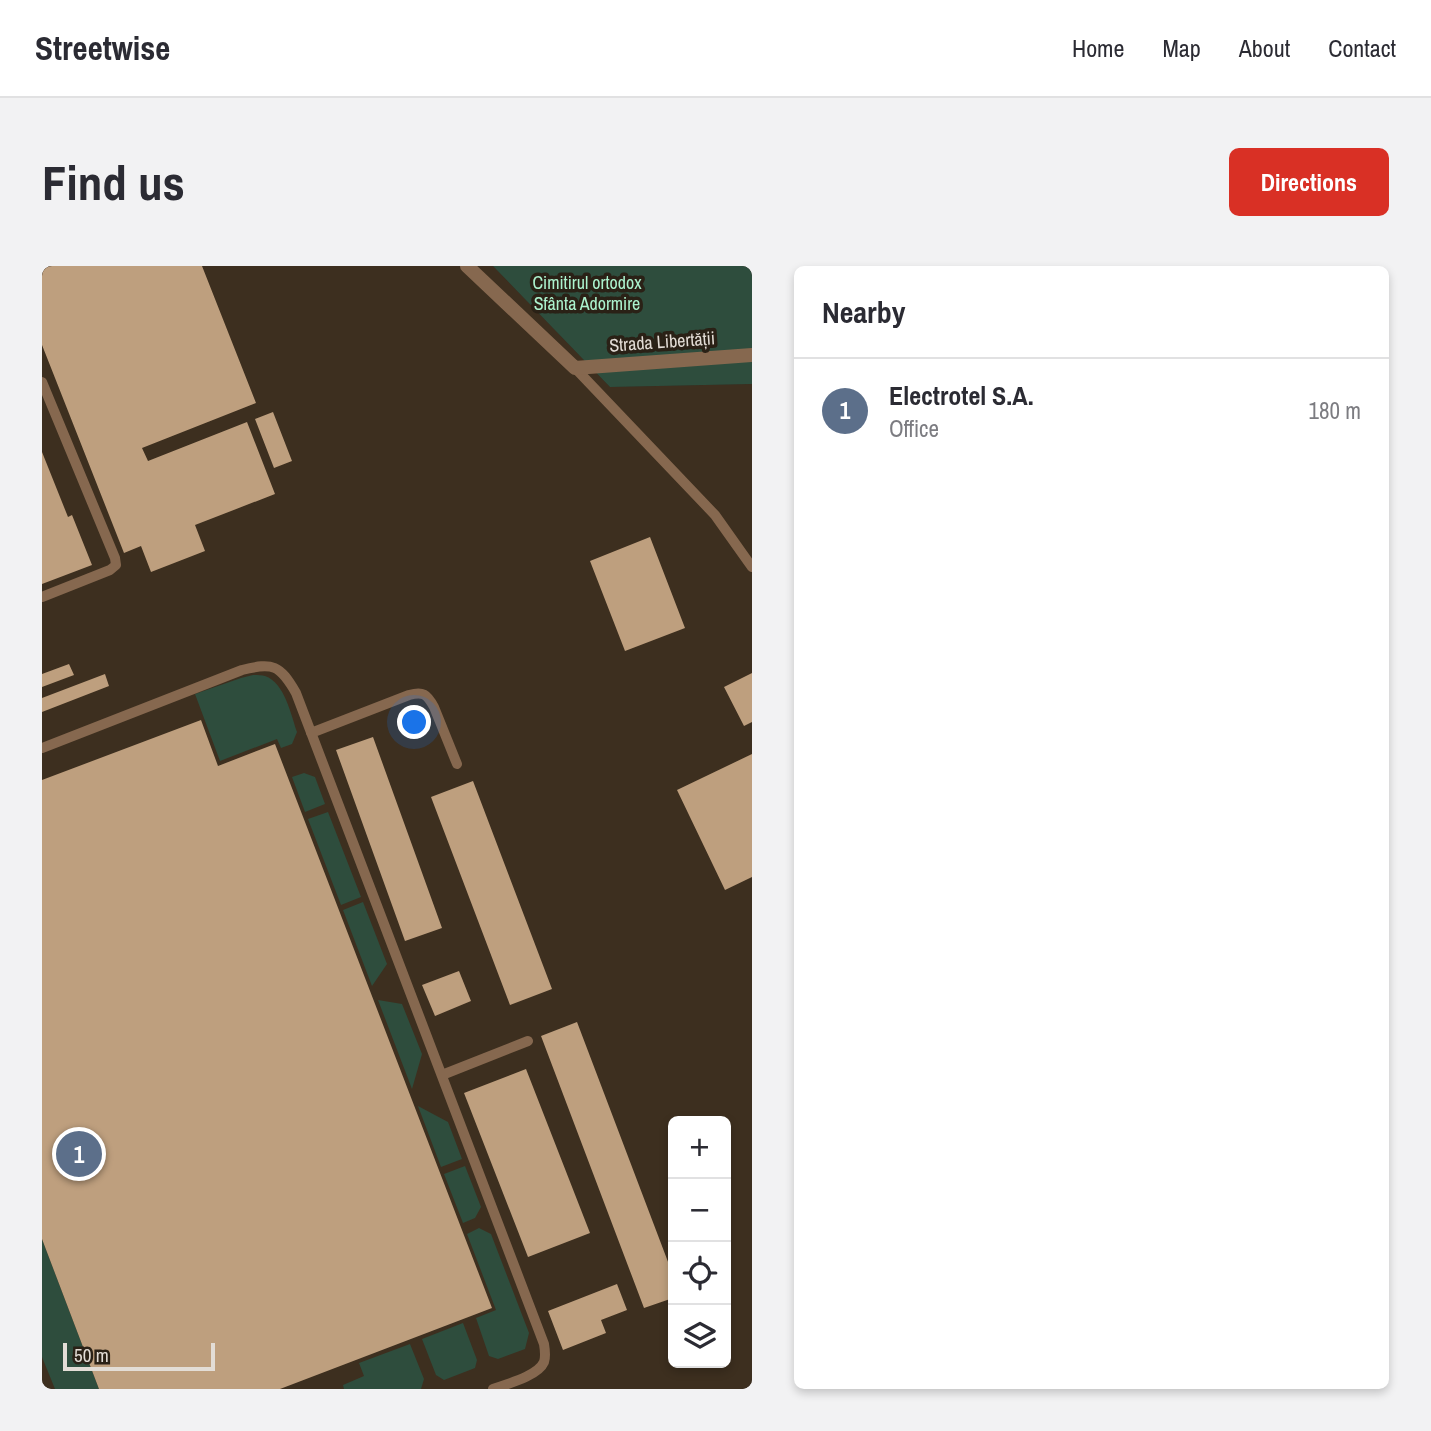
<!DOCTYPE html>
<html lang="en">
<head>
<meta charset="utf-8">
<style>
  body { margin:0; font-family:"Archivo Narrow",sans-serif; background:#f2f2f3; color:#2b2b33 }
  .controls { position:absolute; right:21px; bottom:21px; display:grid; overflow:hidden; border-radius:10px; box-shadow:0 4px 10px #0003 }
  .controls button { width:63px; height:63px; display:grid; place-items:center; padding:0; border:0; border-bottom:2px solid #e1e1e2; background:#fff; color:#2b2b33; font:35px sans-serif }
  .scale { position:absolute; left:21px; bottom:18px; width:152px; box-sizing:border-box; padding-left:7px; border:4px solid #e3ddd6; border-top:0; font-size:19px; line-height:24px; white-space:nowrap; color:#e3ddd6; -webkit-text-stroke:5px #2a2116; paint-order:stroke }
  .you { position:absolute; left:373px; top:457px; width:24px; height:24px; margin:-18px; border:5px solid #fff; border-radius:50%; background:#1a73e8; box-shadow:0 0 0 10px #1a73e833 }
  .badge { display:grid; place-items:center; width:46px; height:46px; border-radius:50%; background:#d93025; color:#fff; font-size:23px; font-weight:700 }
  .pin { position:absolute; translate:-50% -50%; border:4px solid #fff; box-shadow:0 2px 7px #0006 }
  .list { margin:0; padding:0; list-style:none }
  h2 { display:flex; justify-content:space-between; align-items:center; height:91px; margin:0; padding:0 28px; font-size:30px }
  h2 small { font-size:23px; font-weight:400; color:#7c7c81 }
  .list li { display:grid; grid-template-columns:46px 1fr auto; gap:21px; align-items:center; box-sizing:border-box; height:105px; padding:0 28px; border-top:2px solid #e1e1e2 }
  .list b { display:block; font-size:26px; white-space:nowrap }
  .list p { margin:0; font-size:23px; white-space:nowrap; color:#7c7c81 }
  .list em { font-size:23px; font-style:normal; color:#7c7c81 }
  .icon { flex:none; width:38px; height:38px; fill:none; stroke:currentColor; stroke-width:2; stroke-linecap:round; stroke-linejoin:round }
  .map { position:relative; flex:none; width:710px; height:1123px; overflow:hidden; border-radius:10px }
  header { display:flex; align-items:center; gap:42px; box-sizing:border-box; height:98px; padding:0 35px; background:#fff; border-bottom:2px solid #e1e1e2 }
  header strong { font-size:33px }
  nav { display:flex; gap:38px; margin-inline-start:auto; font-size:24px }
  .intro { display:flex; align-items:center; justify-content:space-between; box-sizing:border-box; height:168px; padding:0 42px }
  h1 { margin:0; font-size:49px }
  .button { padding:18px 32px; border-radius:10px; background:#d93025; color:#fff; font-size:24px; font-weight:700 }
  main { display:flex; gap:42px; padding:0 42px }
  aside { flex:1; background:#fff; border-radius:10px; box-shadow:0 4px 10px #0003 }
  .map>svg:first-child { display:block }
  .built { fill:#3d2f1f; fill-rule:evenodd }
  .green { fill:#2e4d3d }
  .building { fill:#be9f7e }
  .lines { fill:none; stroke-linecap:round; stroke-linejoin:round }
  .lane { stroke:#86684f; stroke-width:10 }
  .street { stroke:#86684f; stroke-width:14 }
  .labels { text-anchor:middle; stroke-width:7; stroke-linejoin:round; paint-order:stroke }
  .park-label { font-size:18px; fill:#acf3ce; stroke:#2a2116 }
  .street-label { font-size:18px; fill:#e3ddd6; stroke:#2a2116 }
</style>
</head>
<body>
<header>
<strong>Streetwise</strong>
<nav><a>Home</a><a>Map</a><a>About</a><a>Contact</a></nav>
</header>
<div class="intro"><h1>Find us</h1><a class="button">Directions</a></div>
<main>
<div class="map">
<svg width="710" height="1123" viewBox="0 0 710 1123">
  <rect width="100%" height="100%" fill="#342a20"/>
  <!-- built -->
  <path class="built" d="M0 0H451L568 121 710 118V1123H0ZM631 855H684V1097H631Z"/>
  <!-- green -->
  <path class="green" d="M451 0H710V118L568 121Z
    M211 409C215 409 220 409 223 410 243 417 249 449 255 466L250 478 239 482 235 473 178 495 153 428 199 412Z
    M262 507 273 511 283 538 263 546 250 511Z
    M286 546 319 631 299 639 266 553Z
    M321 636 345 698 330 720 301 644Z
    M336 734 360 738 380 788 370 823Z
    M376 840 406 856 420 893 399 901Z
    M423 900 439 941 433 952 421 957 402 908Z
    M437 962 449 968 487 1067 483 1083 456 1093 447 1090 434 1052 454 1044 425 968Z
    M0 973 57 1123H13L0 1091Z
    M421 1057 435 1094 433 1102 402 1114 394 1109 380 1073Z
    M368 1078 382 1113 379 1123H302L301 1119 322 1110 317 1097Z"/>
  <!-- building -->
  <path class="building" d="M0 0H160L214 137 100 182 106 195 205 156 233 228 153 259 163 285 109 306 99 280 82 287 0 79Z
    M231 146 250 195 232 202 213 153Z
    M0 186 26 251 30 249 50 299 0 318Z
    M608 271 643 362 583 385 548 295Z
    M27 398 32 409 0 421V408Z
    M710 407V456L702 460 682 421Z
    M63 408 67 420 0 446V432Z
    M159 454 176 500 233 478 450 1042 238 1123H57L0 973V514Z
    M331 471 400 662 363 675 294 484Z
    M710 488V611L683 624 635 524Z
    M431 515 510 723 468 739 389 531Z
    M417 705 429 735 393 750 380 719Z
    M535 756 631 1009V1032L602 1042 499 770Z
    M484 803 548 967 486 991 422 827Z
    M575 1018 585 1044 559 1054 564 1067 521 1084 506 1045Z"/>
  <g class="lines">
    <!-- lane -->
    <path class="lane" d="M533 102 673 249 710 301
      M0 116 73 292 74 299 68 304 0 331
      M269 467 367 429C381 425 385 428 392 441L415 498
      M0 482 200 404C231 396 238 399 254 427L502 1078C503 1084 504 1090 502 1096 496 1110 465 1118 451 1123
      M400 809 486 775"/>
    <!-- street -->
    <path class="street" d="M425 0 533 102 710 89"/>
  </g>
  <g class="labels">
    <!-- park labels -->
    <g class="park-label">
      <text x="545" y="23">Cimitirul ortodox<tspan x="545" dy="21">Sfânta Adormire</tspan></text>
    </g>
    <!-- street labels -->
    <g class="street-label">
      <text transform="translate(620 76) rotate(-4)" y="6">Strada Libertății</text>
    </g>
  </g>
</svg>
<div class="controls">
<button>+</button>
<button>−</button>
<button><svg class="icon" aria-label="locate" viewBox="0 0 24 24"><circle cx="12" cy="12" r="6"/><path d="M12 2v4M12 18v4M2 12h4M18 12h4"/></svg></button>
<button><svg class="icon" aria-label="layers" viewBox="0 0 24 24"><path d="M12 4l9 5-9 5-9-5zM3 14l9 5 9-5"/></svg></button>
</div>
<div class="scale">50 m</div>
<div class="you"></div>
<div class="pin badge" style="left:37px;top:888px;background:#5c6f8a">1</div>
</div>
<aside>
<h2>Nearby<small></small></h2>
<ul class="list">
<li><span class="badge" style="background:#5c6f8a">1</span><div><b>Electrotel S.A.</b><p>Office</p></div><em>180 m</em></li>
</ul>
</aside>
</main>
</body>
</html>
